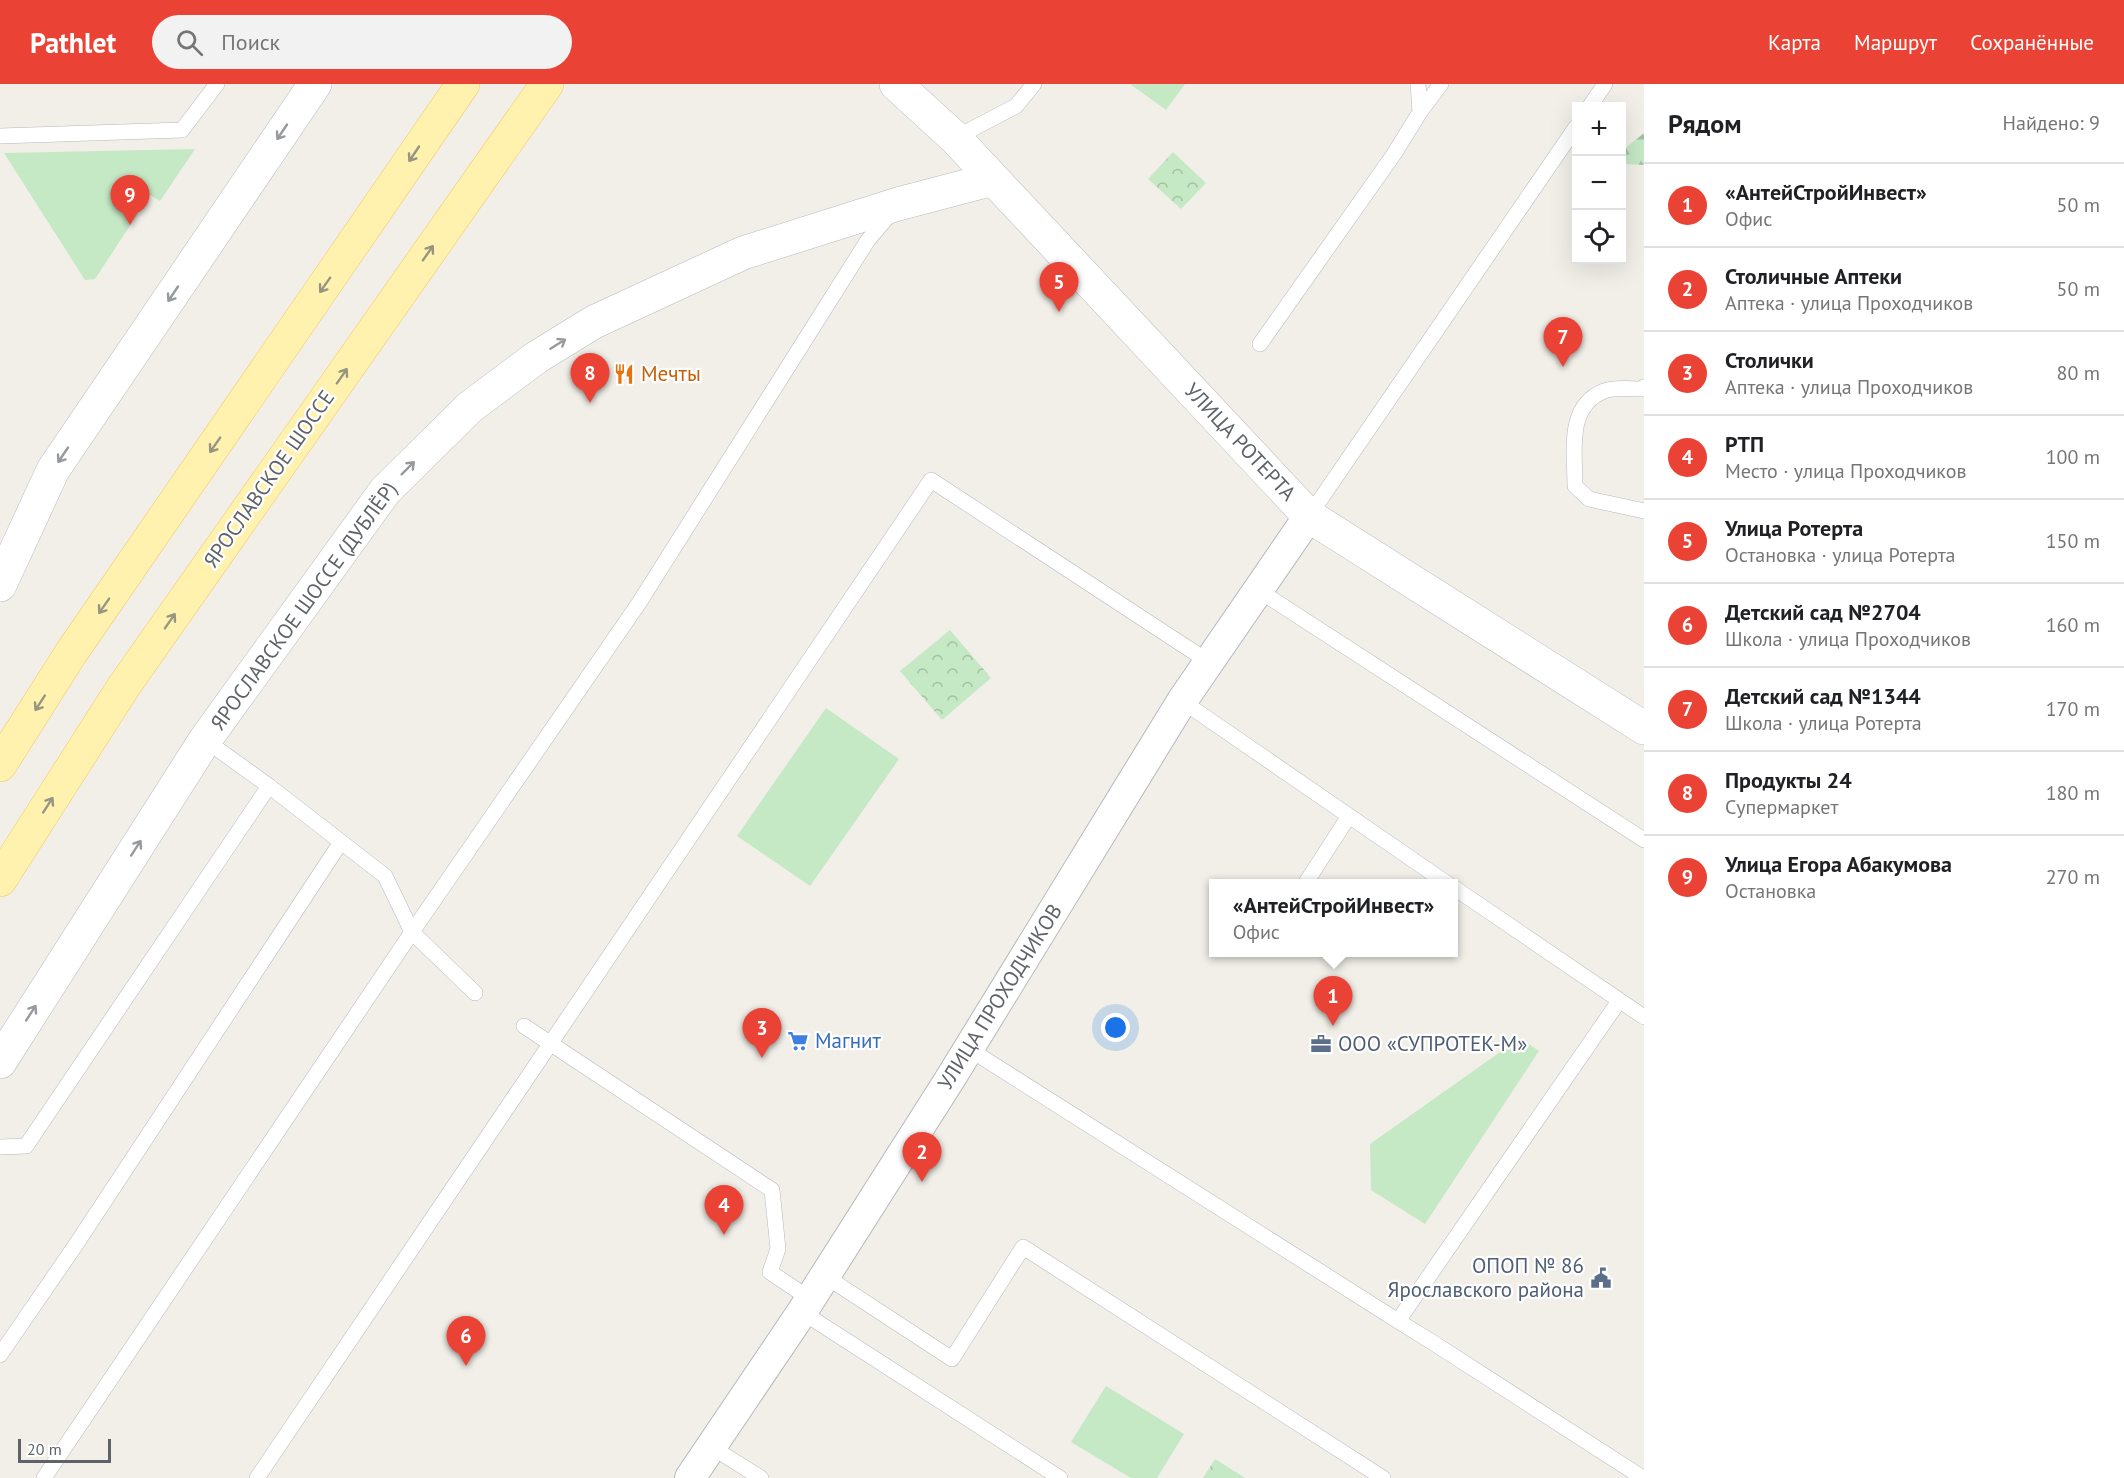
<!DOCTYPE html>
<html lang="ru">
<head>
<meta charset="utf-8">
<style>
  body { margin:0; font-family:"PT Sans",sans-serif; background:#f2f2f2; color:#202124 }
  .controls { position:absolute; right:18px; top:18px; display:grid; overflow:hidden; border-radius:0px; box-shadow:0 6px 24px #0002 }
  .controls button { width:54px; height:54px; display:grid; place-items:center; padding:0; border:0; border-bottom:2px solid #e0e0e0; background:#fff; color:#202124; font:30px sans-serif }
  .scale { position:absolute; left:18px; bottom:15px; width:93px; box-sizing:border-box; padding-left:6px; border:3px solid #5f6368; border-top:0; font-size:16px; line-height:21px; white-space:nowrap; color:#5f6368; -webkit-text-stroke:4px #fff; paint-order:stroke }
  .you { position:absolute; left:1116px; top:944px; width:21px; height:21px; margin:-15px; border:4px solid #fff; border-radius:50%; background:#1a73e8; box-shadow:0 0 0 9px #1a73e833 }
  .badge { display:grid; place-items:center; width:39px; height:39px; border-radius:50%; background:#ea4335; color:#fff; font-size:20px; font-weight:700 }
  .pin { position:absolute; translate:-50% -50px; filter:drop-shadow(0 2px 3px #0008) }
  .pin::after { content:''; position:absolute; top:32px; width:21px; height:18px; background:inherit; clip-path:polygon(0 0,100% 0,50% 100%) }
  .popup { position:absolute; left:1209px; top:795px; width:249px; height:78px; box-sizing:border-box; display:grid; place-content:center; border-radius:0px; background:#fff; filter:drop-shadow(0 2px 4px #0005); font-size:20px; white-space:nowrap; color:#757577 }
  .popup b { font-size:22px; color:#202124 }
  .popup::after { content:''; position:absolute; left:50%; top:100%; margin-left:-12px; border:12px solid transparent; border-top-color:#fff }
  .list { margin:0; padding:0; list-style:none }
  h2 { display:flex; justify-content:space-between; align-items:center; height:78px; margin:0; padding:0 24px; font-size:26px }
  h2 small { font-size:20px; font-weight:400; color:#757577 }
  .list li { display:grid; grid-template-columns:39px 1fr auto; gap:18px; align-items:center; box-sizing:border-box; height:84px; padding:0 24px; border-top:2px solid #e0e0e0 }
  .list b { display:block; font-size:22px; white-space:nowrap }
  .list p { margin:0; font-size:20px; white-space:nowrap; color:#757577 }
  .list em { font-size:20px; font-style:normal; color:#757577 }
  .icon { flex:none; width:33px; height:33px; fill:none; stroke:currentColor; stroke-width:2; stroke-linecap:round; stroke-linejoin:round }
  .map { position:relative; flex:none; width:1644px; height:1394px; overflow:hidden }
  header { display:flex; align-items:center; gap:36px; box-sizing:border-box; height:84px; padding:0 30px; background:#ea4335; color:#fff }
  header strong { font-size:28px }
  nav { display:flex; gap:33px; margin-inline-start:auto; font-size:21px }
  .search { width:420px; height:54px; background:#f2f2f2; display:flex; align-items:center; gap:15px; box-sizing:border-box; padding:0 21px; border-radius:33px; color:#757577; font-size:22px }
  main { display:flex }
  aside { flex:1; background:#fff }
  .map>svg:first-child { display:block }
  .green { fill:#c5e8c5 }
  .forest { fill:url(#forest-firs) }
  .park { fill:url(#park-crowns) }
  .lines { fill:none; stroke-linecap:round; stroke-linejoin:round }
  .lane-casing { stroke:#b5b8bc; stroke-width:16 }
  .street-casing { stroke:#b5b8bc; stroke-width:32 }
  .secondary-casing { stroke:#b6babf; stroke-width:34 }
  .primary-casing { stroke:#f2c960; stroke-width:34 }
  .lane { stroke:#fff; stroke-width:15 }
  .street { stroke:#fff; stroke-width:30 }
  .secondary { stroke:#fff; stroke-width:33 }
  .primary { stroke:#fff2af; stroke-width:33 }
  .oneway { stroke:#979a9d }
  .oneway2 { stroke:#979581 }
  .labels { text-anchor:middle; stroke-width:4.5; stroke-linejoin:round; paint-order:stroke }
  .food-label { font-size:21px; fill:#c56008; stroke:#fff; text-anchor:start }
  .street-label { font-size:21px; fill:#5f6368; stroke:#fff }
  .shop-label { font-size:21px; fill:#366cbe; stroke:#fff; text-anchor:start }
  .service-label { font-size:21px; fill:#4e5e75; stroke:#fff; text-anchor:start }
</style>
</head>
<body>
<header>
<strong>Pathlet</strong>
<div class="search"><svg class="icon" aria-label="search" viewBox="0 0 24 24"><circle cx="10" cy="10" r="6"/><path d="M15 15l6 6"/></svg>Поиск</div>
<nav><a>Карта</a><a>Маршрут</a><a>Сохранённые</a></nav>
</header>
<main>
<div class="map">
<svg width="1644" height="1394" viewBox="0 0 1644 1394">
  <defs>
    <pattern id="forest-firs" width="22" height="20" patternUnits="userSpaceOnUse" patternTransform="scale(1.5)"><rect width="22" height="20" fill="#c5e8c5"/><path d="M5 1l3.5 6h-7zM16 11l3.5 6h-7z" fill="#a3c0a4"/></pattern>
    <pattern id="park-crowns" width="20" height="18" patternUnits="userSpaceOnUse" patternTransform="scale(1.5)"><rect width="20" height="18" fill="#c5e8c5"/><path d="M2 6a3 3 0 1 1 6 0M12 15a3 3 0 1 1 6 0" fill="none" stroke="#a3c0a4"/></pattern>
  </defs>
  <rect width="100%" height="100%" fill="#f1efe8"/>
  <!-- green -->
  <path class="green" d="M1130 0H1185L1166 26Z
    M195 65 160 117 150 111 95 195 85 196 4 69Z
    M826 624 899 675 810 802 737 752Z
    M1520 954 1539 967 1425 1140 1371 1106 1370 1060Z
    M1106 1302 1184 1350 1157 1394H1131L1071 1358Z"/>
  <!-- forest -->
  <path class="forest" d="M1644 49V81L1626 80 1622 74V67Z"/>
  <!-- park -->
  <path class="park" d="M1173 68 1206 99 1181 125 1148 95Z
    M950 546 991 594 942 636 900 587Z
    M1215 1375 1245 1394H1203Z"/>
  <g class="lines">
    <!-- lane casing -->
    <g class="lane-casing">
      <path id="lane" d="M1418 0 1420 28
        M1590 22 1605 0
        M0 52 182 46 217 0
        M955 54 1016 22 1034 0
        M1260 260 1394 70 1420 28 1441 0
        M1644 303 1641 305C1630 305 1614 303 1604 307 1566 322 1575 368 1575 402L1589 415 1644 427
        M1309 432 1576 43
        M1258 506 1644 756
        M1182 617 1448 800
        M205 656 269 702 385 792 412 848 475 909
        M1305 800 1349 732
        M1453 803 1644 933
        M524 942 772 1106 778 1165 770 1188 810 1215
        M969 965 1398 1237 1432 1258 1643 1394
        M0 1063 26 1062 269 702
        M825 1192 952 1275 1023 1163 1383 1394
        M802 1228 1060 1394
        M1398 1237 1619 917
        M0 1271 77 1159 341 758
        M710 1362 761 1394
        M44 1394 412 848 639 519 868 156 891 129
        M257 1394 931 396 1209 578"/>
    </g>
    <!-- street casing -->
    <g class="street-casing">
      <path id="street" d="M690 1394 802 1228 950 995 1182 617 1309 432"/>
    </g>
    <!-- secondary casing -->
    <g class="secondary-casing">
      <path id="secondary" d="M896 0 955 54 1309 432 1644 644
        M0 501 53 386 315 0
        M0 978 205 656 385 407 470 323 537 273 594 238 743 169 898 120 993 95"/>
    </g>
    <!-- primary casing -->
    <g class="primary-casing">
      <path id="primary" d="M0 681 71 569 463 0
        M0 796 124 602 547 0"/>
    </g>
    <!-- lane -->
    <use href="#lane" class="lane"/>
    <!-- street -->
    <use href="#street" class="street"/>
    <!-- secondary -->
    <use href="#secondary" class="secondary"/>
    <!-- primary -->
    <use href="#primary" class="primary"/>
  </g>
  <!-- one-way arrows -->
  <defs><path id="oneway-shaft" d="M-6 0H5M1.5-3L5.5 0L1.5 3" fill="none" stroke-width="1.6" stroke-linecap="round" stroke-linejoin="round" transform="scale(1.5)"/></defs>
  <g class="oneway">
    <use href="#oneway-shaft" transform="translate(282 48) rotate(124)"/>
    <use href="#oneway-shaft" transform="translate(173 210) rotate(124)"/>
    <use href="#oneway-shaft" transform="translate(558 260) rotate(-32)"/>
    <use href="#oneway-shaft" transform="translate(63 371) rotate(124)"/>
    <use href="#oneway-shaft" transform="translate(408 384) rotate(-45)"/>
    <use href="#oneway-shaft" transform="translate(136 764) rotate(-57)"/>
    <use href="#oneway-shaft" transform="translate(31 929) rotate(-57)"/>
  </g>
  <g class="oneway2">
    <use href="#oneway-shaft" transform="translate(414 70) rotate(124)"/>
    <use href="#oneway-shaft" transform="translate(428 169) rotate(-55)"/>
    <use href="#oneway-shaft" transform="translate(325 201) rotate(125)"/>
    <use href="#oneway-shaft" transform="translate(342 292) rotate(-55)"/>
    <use href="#oneway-shaft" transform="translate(215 361) rotate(125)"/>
    <use href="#oneway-shaft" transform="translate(104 522) rotate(125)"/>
    <use href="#oneway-shaft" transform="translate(170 537) rotate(-55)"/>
    <use href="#oneway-shaft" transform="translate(40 619) rotate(123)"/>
    <use href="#oneway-shaft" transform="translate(48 721) rotate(-57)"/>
  </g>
  <!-- icons -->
  <defs>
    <g id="restaurant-bare" transform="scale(1.62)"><path d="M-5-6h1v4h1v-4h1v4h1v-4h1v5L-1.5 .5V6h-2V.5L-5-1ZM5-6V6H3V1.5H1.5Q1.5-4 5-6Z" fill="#e8710a" stroke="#fff" stroke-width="2.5" paint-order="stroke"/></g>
    <g id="supermarket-bare" transform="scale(1.62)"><path d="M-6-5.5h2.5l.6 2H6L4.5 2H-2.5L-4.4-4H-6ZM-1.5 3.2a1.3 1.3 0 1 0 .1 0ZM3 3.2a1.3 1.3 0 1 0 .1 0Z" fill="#3f7fe0" stroke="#fff" stroke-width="2.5" paint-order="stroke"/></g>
    <g id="office-bare" transform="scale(1.62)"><path d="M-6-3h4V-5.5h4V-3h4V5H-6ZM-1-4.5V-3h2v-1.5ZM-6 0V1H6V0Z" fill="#5c6f8a" stroke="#fff" stroke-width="2.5" paint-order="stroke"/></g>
    <g id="civic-bare" transform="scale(1.62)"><path d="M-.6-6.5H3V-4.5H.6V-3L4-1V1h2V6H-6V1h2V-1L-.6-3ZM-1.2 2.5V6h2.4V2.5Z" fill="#5c6f8a" stroke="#fff" stroke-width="2.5" paint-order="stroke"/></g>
  </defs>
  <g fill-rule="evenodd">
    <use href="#restaurant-bare" x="624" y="290"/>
    <use href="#supermarket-bare" x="798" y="957"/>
    <use href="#office-bare" x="1321" y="960"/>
    <use href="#civic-bare" x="1601" y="1194"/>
  </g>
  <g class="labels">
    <!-- food labels -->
    <g class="food-label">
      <text x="641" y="297">Мечты</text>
    </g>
    <!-- street labels -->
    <g class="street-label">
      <text transform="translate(1240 358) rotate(47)" y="7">УЛИЦА РОТЕРТА</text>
      <text transform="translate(269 395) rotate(-55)" y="7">ЯРОСЛАВСКОЕ ШОССЕ</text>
      <text transform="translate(304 522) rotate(-54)" y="7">ЯРОСЛАВСКОЕ ШОССЕ (ДУБЛЁР)</text>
      <text transform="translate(1000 913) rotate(-58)" y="7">УЛИЦА ПРОХОДЧИКОВ</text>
    </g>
    <!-- shop labels -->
    <g class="shop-label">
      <text x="815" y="964">Магнит</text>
    </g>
    <!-- service labels -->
    <g class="service-label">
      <text x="1338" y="967">ООО «СУПРОТЕК-М»</text>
      <text x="1584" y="1189" text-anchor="end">ОПОП № 86<tspan x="1584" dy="24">Ярославского района</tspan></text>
    </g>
  </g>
</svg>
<div class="controls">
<button>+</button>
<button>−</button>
<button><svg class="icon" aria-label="locate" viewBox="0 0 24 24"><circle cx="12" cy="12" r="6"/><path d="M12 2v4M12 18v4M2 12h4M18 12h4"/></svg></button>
</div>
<div class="scale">20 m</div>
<div class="you"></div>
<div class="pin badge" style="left:1333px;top:942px">1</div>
<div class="popup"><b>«АнтейСтройИнвест»</b>Офис</div>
<div class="pin badge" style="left:922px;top:1098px">2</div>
<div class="pin badge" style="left:762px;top:974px">3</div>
<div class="pin badge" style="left:724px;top:1151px">4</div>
<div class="pin badge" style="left:1059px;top:228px">5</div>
<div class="pin badge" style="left:466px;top:1282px">6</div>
<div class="pin badge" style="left:1563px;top:283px">7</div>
<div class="pin badge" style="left:590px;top:319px">8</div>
<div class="pin badge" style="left:130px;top:141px">9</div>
</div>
<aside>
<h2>Рядом<small>Найдено: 9</small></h2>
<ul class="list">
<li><span class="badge">1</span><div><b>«АнтейСтройИнвест»</b><p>Офис</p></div><em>50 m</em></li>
<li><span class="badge">2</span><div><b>Столичные Аптеки</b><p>Аптека · улица Проходчиков</p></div><em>50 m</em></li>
<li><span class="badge">3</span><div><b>Столички</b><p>Аптека · улица Проходчиков</p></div><em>80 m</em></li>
<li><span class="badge">4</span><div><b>РТП</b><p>Место · улица Проходчиков</p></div><em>100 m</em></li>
<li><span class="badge">5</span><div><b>Улица Ротерта</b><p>Остановка · улица Ротерта</p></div><em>150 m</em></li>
<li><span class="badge">6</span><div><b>Детский сад №2704</b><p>Школа · улица Проходчиков</p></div><em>160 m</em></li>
<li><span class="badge">7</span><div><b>Детский сад №1344</b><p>Школа · улица Ротерта</p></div><em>170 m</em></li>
<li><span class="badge">8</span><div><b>Продукты 24</b><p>Супермаркет</p></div><em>180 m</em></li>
<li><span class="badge">9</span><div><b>Улица Егора Абакумова</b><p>Остановка</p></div><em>270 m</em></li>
</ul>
</aside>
</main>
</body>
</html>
